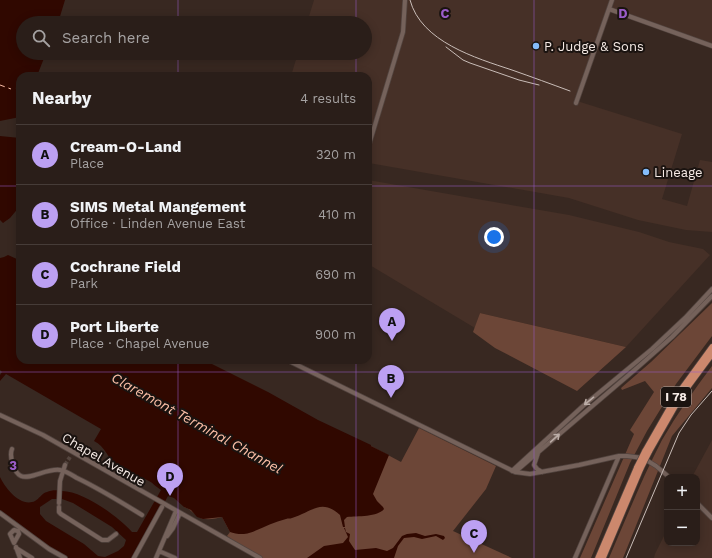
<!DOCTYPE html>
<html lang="en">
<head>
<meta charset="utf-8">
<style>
  body { margin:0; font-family:"Work Sans",sans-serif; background:#362b26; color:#f1f3f6 }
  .controls { position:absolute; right:12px; bottom:12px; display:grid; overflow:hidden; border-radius:8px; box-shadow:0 2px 10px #0003 }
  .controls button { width:36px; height:36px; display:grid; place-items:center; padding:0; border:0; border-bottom:1px solid #463c38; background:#2a1e19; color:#f1f3f6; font:20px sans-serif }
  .you { position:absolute; left:494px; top:237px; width:14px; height:14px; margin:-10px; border:3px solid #fff; border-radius:50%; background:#1a73e8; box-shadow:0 0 0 6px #1a73e833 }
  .badge { display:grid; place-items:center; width:26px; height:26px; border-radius:50%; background:#bca0f2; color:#111; font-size:13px; font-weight:700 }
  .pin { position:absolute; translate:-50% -33px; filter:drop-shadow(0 1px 2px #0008) }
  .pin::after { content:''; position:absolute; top:21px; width:14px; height:12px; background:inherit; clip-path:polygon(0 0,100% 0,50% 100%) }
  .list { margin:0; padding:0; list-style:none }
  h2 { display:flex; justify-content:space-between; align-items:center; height:52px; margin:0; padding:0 16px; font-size:17px }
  h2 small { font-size:13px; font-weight:400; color:#a5a2a2 }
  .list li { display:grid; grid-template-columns:26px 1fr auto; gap:12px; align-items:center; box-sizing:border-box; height:60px; padding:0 16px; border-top:1px solid #463c38 }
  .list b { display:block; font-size:15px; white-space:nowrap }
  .list p { margin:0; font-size:13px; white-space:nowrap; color:#a5a2a2 }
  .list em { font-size:13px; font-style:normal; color:#a5a2a2 }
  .icon { flex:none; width:22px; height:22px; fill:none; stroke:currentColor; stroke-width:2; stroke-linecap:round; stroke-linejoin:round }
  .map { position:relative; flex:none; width:712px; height:558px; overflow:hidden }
  .search { position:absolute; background:#2a1e19; box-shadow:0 2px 10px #0003; left:16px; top:16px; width:356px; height:44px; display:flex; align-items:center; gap:10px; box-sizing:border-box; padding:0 14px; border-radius:22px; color:#a5a2a2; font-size:15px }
  .panel { position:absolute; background:#2a1e19; box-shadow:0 2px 10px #0003; left:16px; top:72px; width:356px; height:292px; border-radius:12px }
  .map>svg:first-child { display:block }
  .built { fill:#463027 }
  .green { fill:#6c4637 }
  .water { fill:#300800; fill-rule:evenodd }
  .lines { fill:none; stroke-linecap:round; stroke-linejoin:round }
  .ferry { stroke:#fbbea6; stroke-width:1; stroke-dasharray:5 4; stroke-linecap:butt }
  .minor-tunnel { stroke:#54453e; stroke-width:4; stroke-dasharray:4 2; stroke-linecap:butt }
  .minor-casing { stroke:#52443f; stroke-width:5.5 }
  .highway-casing { stroke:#52443f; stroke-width:7 }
  .minor { stroke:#75625b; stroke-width:4 }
  .highway { stroke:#cc886d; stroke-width:5.5 }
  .rail { stroke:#c9bdb8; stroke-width:1 }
  .highway-bridge-casing { stroke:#52443f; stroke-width:7; stroke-linecap:butt }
  .highway-bridge { stroke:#cc886d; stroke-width:5.5 }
  .oneway { stroke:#bbada7 }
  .grid { fill:none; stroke:#9a5cc8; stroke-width:1; stroke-opacity:0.55 }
  .poi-dot { fill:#84bcfb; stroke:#1a1310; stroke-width:1.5 }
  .labels { text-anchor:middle; stroke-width:4; stroke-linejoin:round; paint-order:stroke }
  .shield { fill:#1a1310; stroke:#b3aaa5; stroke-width:1 }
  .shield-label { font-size:12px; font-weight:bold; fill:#f5eae5 }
  .poi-label { font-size:13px; fill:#f5eae5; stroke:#1a1310; text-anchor:start }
  .street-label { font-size:13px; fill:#f5eae5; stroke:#1a1310 }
  .water-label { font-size:14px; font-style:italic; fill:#fbbea6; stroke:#1a1310 }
  .grid-label { font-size:13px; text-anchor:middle; font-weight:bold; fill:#9a5cc8; stroke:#1a1310; stroke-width:4; stroke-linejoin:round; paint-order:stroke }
</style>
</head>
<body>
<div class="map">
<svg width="712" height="558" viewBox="0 0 712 558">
  <rect width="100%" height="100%" fill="#382821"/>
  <!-- built -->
  <path class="built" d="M314 0H712V46L608 11 577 101 682 134 662 199 687 206 700 160 712 162V232L686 230 638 220 569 198 369 163 371 156 368 154V76H291L298 53H365V23H307Z
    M368 180 569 215 639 232 669 242 703 249 710 255 626 347 480 313 475 328 368 264Z
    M712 440V558H654L655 554 667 530V543H697V477H692Z"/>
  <!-- green -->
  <path class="green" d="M712 303V336L676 384 647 431 630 463 591 558H580L634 434 630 430 654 392 645 381 622 390 621 388 651 362Z
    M480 313 626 347 577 391 495 348 473 332Z
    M712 366V388L672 436 623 558H609C626 519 642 478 662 440 677 414 694 390 712 366Z
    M419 428 496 466 486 489 453 531 512 558H258L227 536 230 532 222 517C215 519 203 521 197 516 192 512 190 509 184 507L371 446 401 462Z"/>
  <!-- water -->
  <path class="water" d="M0 0H65L58 23H23V53H46L37 76H20V87L15 88 20 90V117L0 121Z
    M0 136 20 138V206L10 218 3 223 0 220Z
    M8 255 19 260 18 264 20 265V360H211L210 363 268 392 318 420 371 445V446L389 455 373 494 377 501 383 507 384 509C378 517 357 516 347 517L344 520 345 527H343L340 515C321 498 312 512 292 518 290 519 288 518 286 519 273 522 261 529 249 533 244 535 235 534 230 532L222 517 203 519 197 517 191 510 184 507 174 498 168 496 135 556 131 558H68L47 545 0 511V477C5 488 21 508 35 501 39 499 42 493 47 492 51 490 58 490 62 491 83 491 119 517 132 532H137L161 490C156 487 153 483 149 481 138 475 127 474 117 466 108 459 105 446 94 441L101 429 6 374 0 381V375L2 372 0 370V258L4 257ZM52 499H62L73 503 112 527 126 540 124 546 118 551 105 557 98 556 84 544 46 521 40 514V507Z
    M344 528H345L346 532 350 534 349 541 355 550 376 548 387 551 393 548 402 536 407 534 416 533 425 536 436 534 444 536 445 538 443 540 436 536 422 539 414 537 404 538 398 546 394 558H307L324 546 343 543 348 537Z"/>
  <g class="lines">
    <!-- ferry -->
    <path class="ferry" d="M0 85 11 89"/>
    <!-- minor-tunnel -->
    <path class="minor-tunnel" d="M65 465 70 457"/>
    <!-- minor casing -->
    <g class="minor-casing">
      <path id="minor" d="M609 9 712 46
        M576 103 612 0
        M368 148 403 32 405 0
        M289 361 515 472 530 474 579 465 619 456H627L643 458 656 466 669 477
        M0 415 43 435 260 558
        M12 449C9 456 14 473 21 476 30 480 47 468 60 470 66 471 72 475 77 478 100 489 121 502 142 515
        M538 453 534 465 537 469 542 472
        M512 471 583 406 652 349 685 318 712 289
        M515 472 638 367 672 337 712 296
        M59 503 60 481 65 465
        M697 503 712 518
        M59 507V512L61 514 102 540H108L116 534
        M0 513 49 549 65 558
        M14 530 18 531 19 534 14 543 10 534Z
        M167 536 173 528 180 513
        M16 547 20 558
        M16 548 32 558
        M159 551 175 558
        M134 558 162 507
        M156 558 176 511
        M575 558 619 456"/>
    </g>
    <!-- highway casing -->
    <g class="highway-casing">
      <path id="highway" d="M645 451 677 395 712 347
        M649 452 681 396 712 354
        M598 558 637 467
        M603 558 641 468"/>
    </g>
    <!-- minor -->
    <use href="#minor" class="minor"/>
    <!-- highway -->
    <use href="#highway" class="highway"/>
    <!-- rail -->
    <path class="rail" d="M410 0C421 42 476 58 512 70 532 77 551 84 570 91
      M446 47 463 60 470 63 519 80 539 85
      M626 558 679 433 691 415 712 391"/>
    <!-- highway-bridge casing -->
    <g class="highway-bridge-casing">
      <path id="highway-bridge" d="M637 467 645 451
        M641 468 649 452"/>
    </g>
    <!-- highway-bridge -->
    <use href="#highway-bridge" class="highway-bridge"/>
  </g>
  <!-- one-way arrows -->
  <defs><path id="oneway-shaft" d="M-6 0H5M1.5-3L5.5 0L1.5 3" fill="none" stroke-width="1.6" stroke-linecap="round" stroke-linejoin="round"/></defs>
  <g class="oneway">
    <use href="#oneway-shaft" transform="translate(589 401) rotate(141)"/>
    <use href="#oneway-shaft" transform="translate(555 438) rotate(-42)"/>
  </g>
  <!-- grid -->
  <path class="grid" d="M178 0V23M356 0V23M534 0V558M178 53V76M356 53V76M0 186H20M368 186H712M178 360V558M356 360V558M0 372H712"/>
  <!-- markers -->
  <g class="poi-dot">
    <circle cx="536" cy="46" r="4"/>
    <circle cx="646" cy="172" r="4"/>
  </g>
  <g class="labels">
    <!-- shield labels -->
    <rect class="shield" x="661" y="387" width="30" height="20" rx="3"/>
    <g class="shield-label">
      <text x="676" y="401">I 78</text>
    </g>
    <!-- poi labels -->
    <g class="poi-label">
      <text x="544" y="51">P. Judge &amp; Sons</text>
      <text x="654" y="177">Lineage</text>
    </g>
    <!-- street labels -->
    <g class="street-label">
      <text transform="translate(104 459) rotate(30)" y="5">Chapel Avenue</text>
    </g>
    <!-- water labels -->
    <g class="water-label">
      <text transform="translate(197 423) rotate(29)" y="5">Claremont Terminal Channel</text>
    </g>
  </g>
  <g class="grid-label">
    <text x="445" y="18">C</text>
    <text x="623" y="18">D</text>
    <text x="13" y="470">3</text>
  </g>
</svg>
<div class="controls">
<button>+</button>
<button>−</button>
</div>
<div class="you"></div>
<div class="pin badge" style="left:392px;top:341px">A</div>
<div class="pin badge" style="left:391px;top:398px">B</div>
<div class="pin badge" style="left:474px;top:553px">C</div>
<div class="pin badge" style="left:170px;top:496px">D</div>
<div class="search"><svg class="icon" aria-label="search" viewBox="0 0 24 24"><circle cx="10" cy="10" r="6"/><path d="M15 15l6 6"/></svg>Search here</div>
<section class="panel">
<h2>Nearby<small>4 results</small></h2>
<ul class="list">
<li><span class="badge">A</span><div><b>Cream-O-Land</b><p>Place</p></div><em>320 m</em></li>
<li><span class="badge">B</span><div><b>SIMS Metal Mangement</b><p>Office · Linden Avenue East</p></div><em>410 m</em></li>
<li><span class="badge">C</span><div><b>Cochrane Field</b><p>Park</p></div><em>690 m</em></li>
<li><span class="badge">D</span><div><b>Port Liberte</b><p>Place · Chapel Avenue</p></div><em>900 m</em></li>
</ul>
</section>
</div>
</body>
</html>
